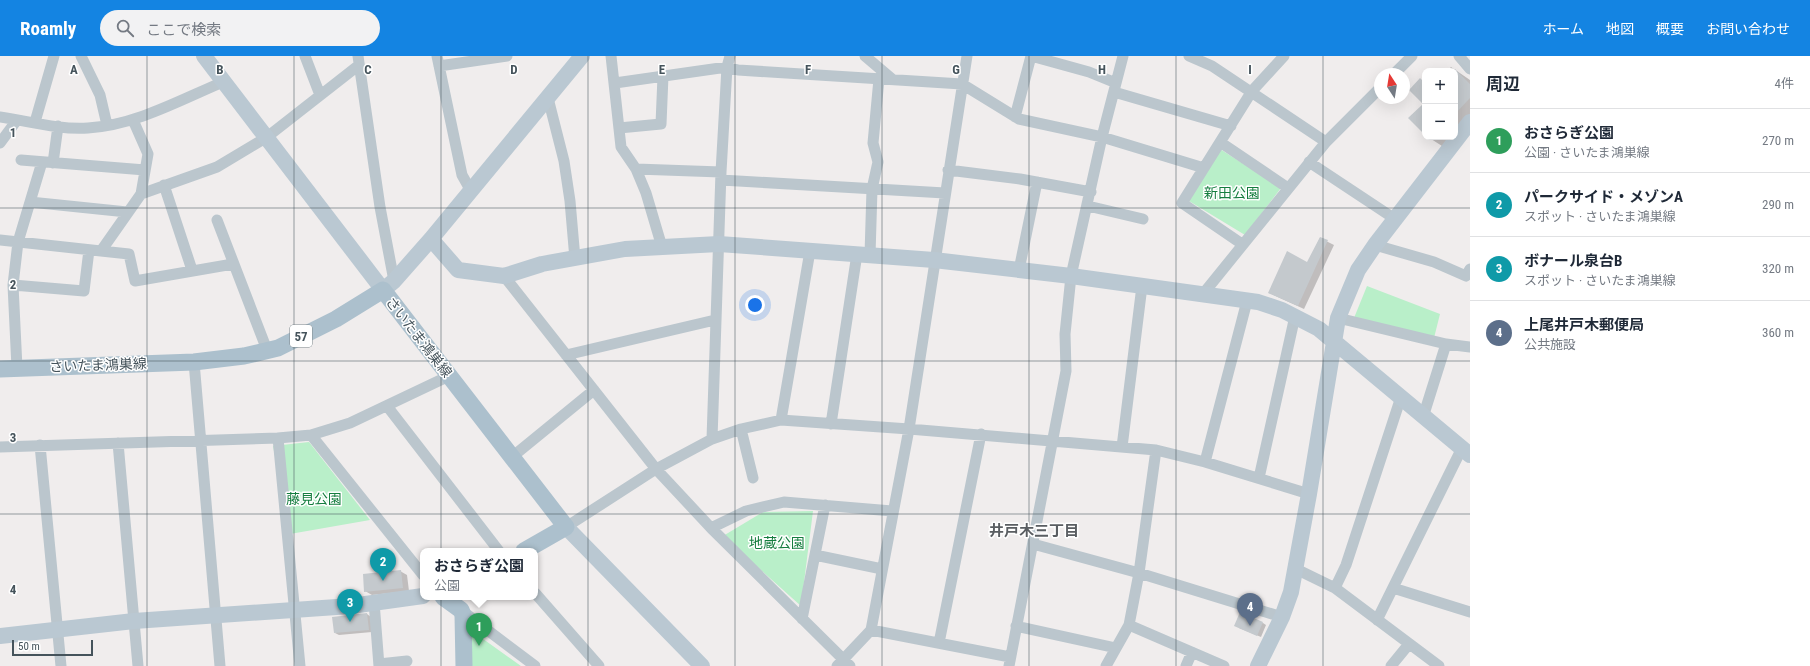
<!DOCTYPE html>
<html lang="ja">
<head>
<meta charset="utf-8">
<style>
  body { margin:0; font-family:"Roboto Condensed","Noto Sans JP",sans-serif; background:#f2f2f3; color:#1f2937 }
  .controls { position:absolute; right:12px; top:12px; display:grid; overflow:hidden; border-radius:8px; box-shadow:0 4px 16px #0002 }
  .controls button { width:36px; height:36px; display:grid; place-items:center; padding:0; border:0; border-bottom:1px solid #e0e1e3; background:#fff; color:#1f2937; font:20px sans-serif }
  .compass { position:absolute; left:1374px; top:12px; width:36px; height:36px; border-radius:50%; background:#fff; box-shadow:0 4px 16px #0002; rotate:348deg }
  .scale { position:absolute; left:12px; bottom:10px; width:81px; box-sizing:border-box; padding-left:4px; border:2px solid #45535b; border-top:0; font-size:11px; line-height:14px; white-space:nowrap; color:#45535b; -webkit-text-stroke:3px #fff; paint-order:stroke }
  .you { position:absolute; left:755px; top:249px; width:14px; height:14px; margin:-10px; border:3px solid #fff; border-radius:50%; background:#1a73e8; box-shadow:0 0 0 6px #1a73e833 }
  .badge { display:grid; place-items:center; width:26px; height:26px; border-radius:50%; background:#1484e2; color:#fff; font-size:13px; font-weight:700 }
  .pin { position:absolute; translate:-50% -33px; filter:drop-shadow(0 1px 2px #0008) }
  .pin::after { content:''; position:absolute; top:21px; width:14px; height:12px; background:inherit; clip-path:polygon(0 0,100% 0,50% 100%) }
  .popup { position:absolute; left:420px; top:492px; width:118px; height:52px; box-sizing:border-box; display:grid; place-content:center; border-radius:8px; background:#fff; filter:drop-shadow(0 1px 3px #0005); font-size:13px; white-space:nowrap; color:#747a83 }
  .popup b { font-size:15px; color:#1f2937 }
  .popup::after { content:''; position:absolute; left:50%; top:100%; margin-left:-8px; border:8px solid transparent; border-top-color:#fff }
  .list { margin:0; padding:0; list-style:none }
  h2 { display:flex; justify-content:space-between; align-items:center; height:52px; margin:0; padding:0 16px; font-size:17px }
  h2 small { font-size:13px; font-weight:400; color:#747a83 }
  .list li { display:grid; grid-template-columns:26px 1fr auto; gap:12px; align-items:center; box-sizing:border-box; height:64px; padding:0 16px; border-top:1px solid #e0e1e3 }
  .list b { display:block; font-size:15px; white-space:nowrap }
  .list p { margin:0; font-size:13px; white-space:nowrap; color:#747a83 }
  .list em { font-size:13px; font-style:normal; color:#747a83 }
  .icon { flex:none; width:22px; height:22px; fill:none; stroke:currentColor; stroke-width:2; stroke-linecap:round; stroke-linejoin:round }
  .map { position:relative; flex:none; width:1470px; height:610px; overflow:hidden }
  header { display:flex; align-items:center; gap:24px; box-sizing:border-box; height:56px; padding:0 20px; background:#1484e2; color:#fff }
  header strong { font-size:19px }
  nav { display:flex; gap:22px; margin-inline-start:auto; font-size:14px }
  .search { width:280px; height:36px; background:#f2f2f3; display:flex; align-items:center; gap:10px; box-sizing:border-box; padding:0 14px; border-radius:22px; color:#747a83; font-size:15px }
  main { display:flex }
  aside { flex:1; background:#fff }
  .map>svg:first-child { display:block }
  .green { fill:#b9efc9 }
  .shadow { fill:#0003 }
  .building { fill:#c4c9cd }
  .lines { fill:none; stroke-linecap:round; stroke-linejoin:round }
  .street { stroke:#bbc6cd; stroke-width:11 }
  .secondary { stroke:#bac8d2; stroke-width:16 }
  .primary { stroke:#acc0cd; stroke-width:17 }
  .grid { fill:none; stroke:#45535b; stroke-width:1; stroke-opacity:0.55 }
  .labels { text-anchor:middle; stroke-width:3; stroke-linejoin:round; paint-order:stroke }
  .shield { fill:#fff; stroke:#7d878c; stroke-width:1 }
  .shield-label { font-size:13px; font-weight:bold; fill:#45535b }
  .park-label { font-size:14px; fill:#147d3e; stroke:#fff }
  .street-label { font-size:14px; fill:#45535b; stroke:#fff }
  .neighbourhood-label { font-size:15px; font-weight:bold; fill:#5a5e62; stroke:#fff }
  .grid-label { font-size:13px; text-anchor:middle; font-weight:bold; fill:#45535b; stroke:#fff; stroke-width:3; stroke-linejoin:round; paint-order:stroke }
</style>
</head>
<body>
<header>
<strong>Roamly</strong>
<div class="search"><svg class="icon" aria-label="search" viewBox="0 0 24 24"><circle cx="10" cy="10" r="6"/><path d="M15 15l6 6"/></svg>ここで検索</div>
<nav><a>ホーム</a><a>地図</a><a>概要</a><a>お問い合わせ</a></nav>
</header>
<main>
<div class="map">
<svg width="1470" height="610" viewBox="0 0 1470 610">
  <rect width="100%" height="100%" fill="#f0eded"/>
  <!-- green -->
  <path class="green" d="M1220 93 1281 132 1245 179 1189 145Z
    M1367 230 1440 258 1434 282 1354 262Z
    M309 386 370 464 290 478 273 390Z
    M813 455 801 550 723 480 763 456Z
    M465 570 521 610H467Z"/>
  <!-- shadow -->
  <path class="shadow" d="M1451 11 1470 24V62L1455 77V15H1447Z
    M1428 81H1451L1442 90Z
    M1320 182 1334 189 1304 253 1269 237 1308 207Z
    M400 515 407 519 409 535 372 539 365 535Z
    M367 558 371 561 372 576 339 579 335 577Z
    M1263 567 1266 569 1261 581 1239 572Z"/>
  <!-- building -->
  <path class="building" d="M1455 13 1470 28V42L1455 58Z
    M1420 22 1425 27V79L1408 62 1423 48 1409 34Z
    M1320 181 1328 184 1298 250 1268 237 1287 195 1307 206Z
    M401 514 403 532 364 536 363 518Z
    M1240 556 1263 566 1257 580 1234 570Z
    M367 557 369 574 334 577 332 561Z"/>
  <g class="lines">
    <!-- street -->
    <path class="street" d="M81 0 100 39 107 69
      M305 0 320 39
      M358 0 380 151 394 225
      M437 0 462 119 471 135
      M611 0 621 91 636 113 646 137 662 191
      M865 0 892 23
      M1189 0 1212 10 1326 86
      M1459 0 1470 13
      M439 10 507 0
      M1394 18 1412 0
      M615 27 727 11 738 14 962 28 1019 63 1102 81 1204 112
      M1114 36 1231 70
      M548 42 564 105 570 145 575 203
      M0 61C28 65 59 74 88 72 136 69 180 44 223 26
      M1015 61 1031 0 1089 16 1116 27
      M35 66 54 0
      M619 72 661 68 663 20
      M1220 86 1288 132
      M0 87 17 64
      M21 104 145 114
      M1309 106 1395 163
      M53 107 58 70
      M636 113 721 116
      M948 114 1020 123 1091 136
      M721 124 945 137
      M164 129 192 214
      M141 138 217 111 267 81 359 9
      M30 146 127 156
      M1088 150 1143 163
      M217 164 267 294
      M0 184 101 195 141 138 148 98 133 64
      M1242 188 1182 147 1252 35 1284 0
      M1375 189 1434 206 1466 220 1470 213
      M101 195 129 198 135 225 233 208
      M870 199 872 133 878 106 873 87 879 23
      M1019 214 1037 126
      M504 220 656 413 711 472 850 610
      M13 229 84 235 89 194
      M1203 238 1326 86 1380 32
      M1338 262 1446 288 1470 291
      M566 299 715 264
      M194 306 220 610
      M17 312 13 229 18 186 42 106
      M387 350 499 495
      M1424 358 1446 288
      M781 364 810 195
      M831 368 857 198
      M741 373 753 422
      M311 379 423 519
      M278 382 300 610
      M712 383 721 116 727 11 730 0
      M118 387 138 610
      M40 389 61 610
      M0 391 278 382 311 379 350 367 449 320
      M1122 391 1142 230
      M512 401 594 334
      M1205 406 1247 245
      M1259 422 1295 260
      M566 471 656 413 712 383 741 373 781 364 909 373 1156 394 1205 406 1309 438
      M711 472 746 455 784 446 892 455
      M1033 488 1139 517 1282 561
      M815 499 882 513
      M1296 513 1335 532 1439 610
      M1335 532 1346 509 1401 341
      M1393 532 1470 556
      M535 537 599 610
      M374 546 379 610
      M461 554 535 610
      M802 563 825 449
      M1377 564 1462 392
      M1129 569 1224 610
      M1016 570 1116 592
      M871 574 1010 601
      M939 587 981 378
      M379 608 407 605
      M837 610 871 574 909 373 967 0
      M1009 610 1066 315 1065 278 1071 220 1102 81 1123 0
      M1106 610 1129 569 1139 517 1156 394
      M1186 610 1192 596
      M1391 610 1409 588"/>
    <!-- secondary -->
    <path class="secondary" d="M204 0 383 234 394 225 431 183 582 0
      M431 183 458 214 504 220 542 208 625 193 719 188 934 204 1071 220 1258 246 1282 254 1319 273 1470 399
      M566 471 702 610
      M0 580 134 565 351 550 423 540
      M1258 610 1282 561 1291 536 1309 438 1338 262 1358 214 1375 189 1470 66"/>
    <!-- primary -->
    <path class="primary" d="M0 313 194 306 244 300 278 292 336 263 383 234 566 471 524 495
      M443 541 461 554 463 559 464 610"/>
  </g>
  <!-- grid -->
  <path class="grid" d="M147 0V610M294 0V610M441 0V610M588 0V610M735 0V610M882 0V610M1029 0V610M1176 0V610M1323 0V610M0 152H1470M0 305H1470M0 458H1470"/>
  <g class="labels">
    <!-- shield labels -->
    <rect class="shield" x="290" y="269" width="22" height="22" rx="3"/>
    <g class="shield-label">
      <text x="301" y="285">57</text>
    </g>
    <!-- park labels -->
    <g class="park-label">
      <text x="1232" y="142">新田公園</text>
      <text x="314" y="448">藤見公園</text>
      <text x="777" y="492">地蔵公園</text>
    </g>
    <!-- street labels -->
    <g class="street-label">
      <text transform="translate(419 281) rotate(52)" y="5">さいたま鴻巣線</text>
      <text transform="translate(98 309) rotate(-2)" y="5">さいたま鴻巣線</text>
    </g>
    <!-- neighbourhood labels -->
    <g class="neighbourhood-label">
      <text x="1034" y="480">井戸木三丁目</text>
    </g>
  </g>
  <g class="grid-label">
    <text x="74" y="18">A</text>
    <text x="220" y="18">B</text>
    <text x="368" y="18">C</text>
    <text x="514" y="18">D</text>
    <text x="662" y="18">E</text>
    <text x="808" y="18">F</text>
    <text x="956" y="18">G</text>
    <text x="1102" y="18">H</text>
    <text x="1250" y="18">I</text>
    <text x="13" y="81">1</text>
    <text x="13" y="233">2</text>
    <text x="13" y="386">3</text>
    <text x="13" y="538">4</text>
  </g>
</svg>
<div class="controls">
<button>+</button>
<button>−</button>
</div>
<svg class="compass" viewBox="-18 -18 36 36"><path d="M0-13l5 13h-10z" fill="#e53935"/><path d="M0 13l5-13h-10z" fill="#747a83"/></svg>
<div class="scale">50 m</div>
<div class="you"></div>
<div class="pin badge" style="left:479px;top:590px;background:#2e9e5b">1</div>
<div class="popup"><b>おさらぎ公園</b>公園</div>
<div class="pin badge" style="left:383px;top:525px;background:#0f9aa8">2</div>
<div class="pin badge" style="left:350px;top:566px;background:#0f9aa8">3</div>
<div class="pin badge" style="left:1250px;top:570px;background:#5c6f8a">4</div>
</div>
<aside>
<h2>周辺<small>4件</small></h2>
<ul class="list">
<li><span class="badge" style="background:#2e9e5b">1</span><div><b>おさらぎ公園</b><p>公園 · さいたま鴻巣線</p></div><em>270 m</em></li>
<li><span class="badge" style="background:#0f9aa8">2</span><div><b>パークサイド・メゾンA</b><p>スポット · さいたま鴻巣線</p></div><em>290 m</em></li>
<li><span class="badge" style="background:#0f9aa8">3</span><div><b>ボナール泉台B</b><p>スポット · さいたま鴻巣線</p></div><em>320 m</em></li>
<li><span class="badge" style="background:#5c6f8a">4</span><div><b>上尾井戸木郵便局</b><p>公共施設</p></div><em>360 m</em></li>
</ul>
</aside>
</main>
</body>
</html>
